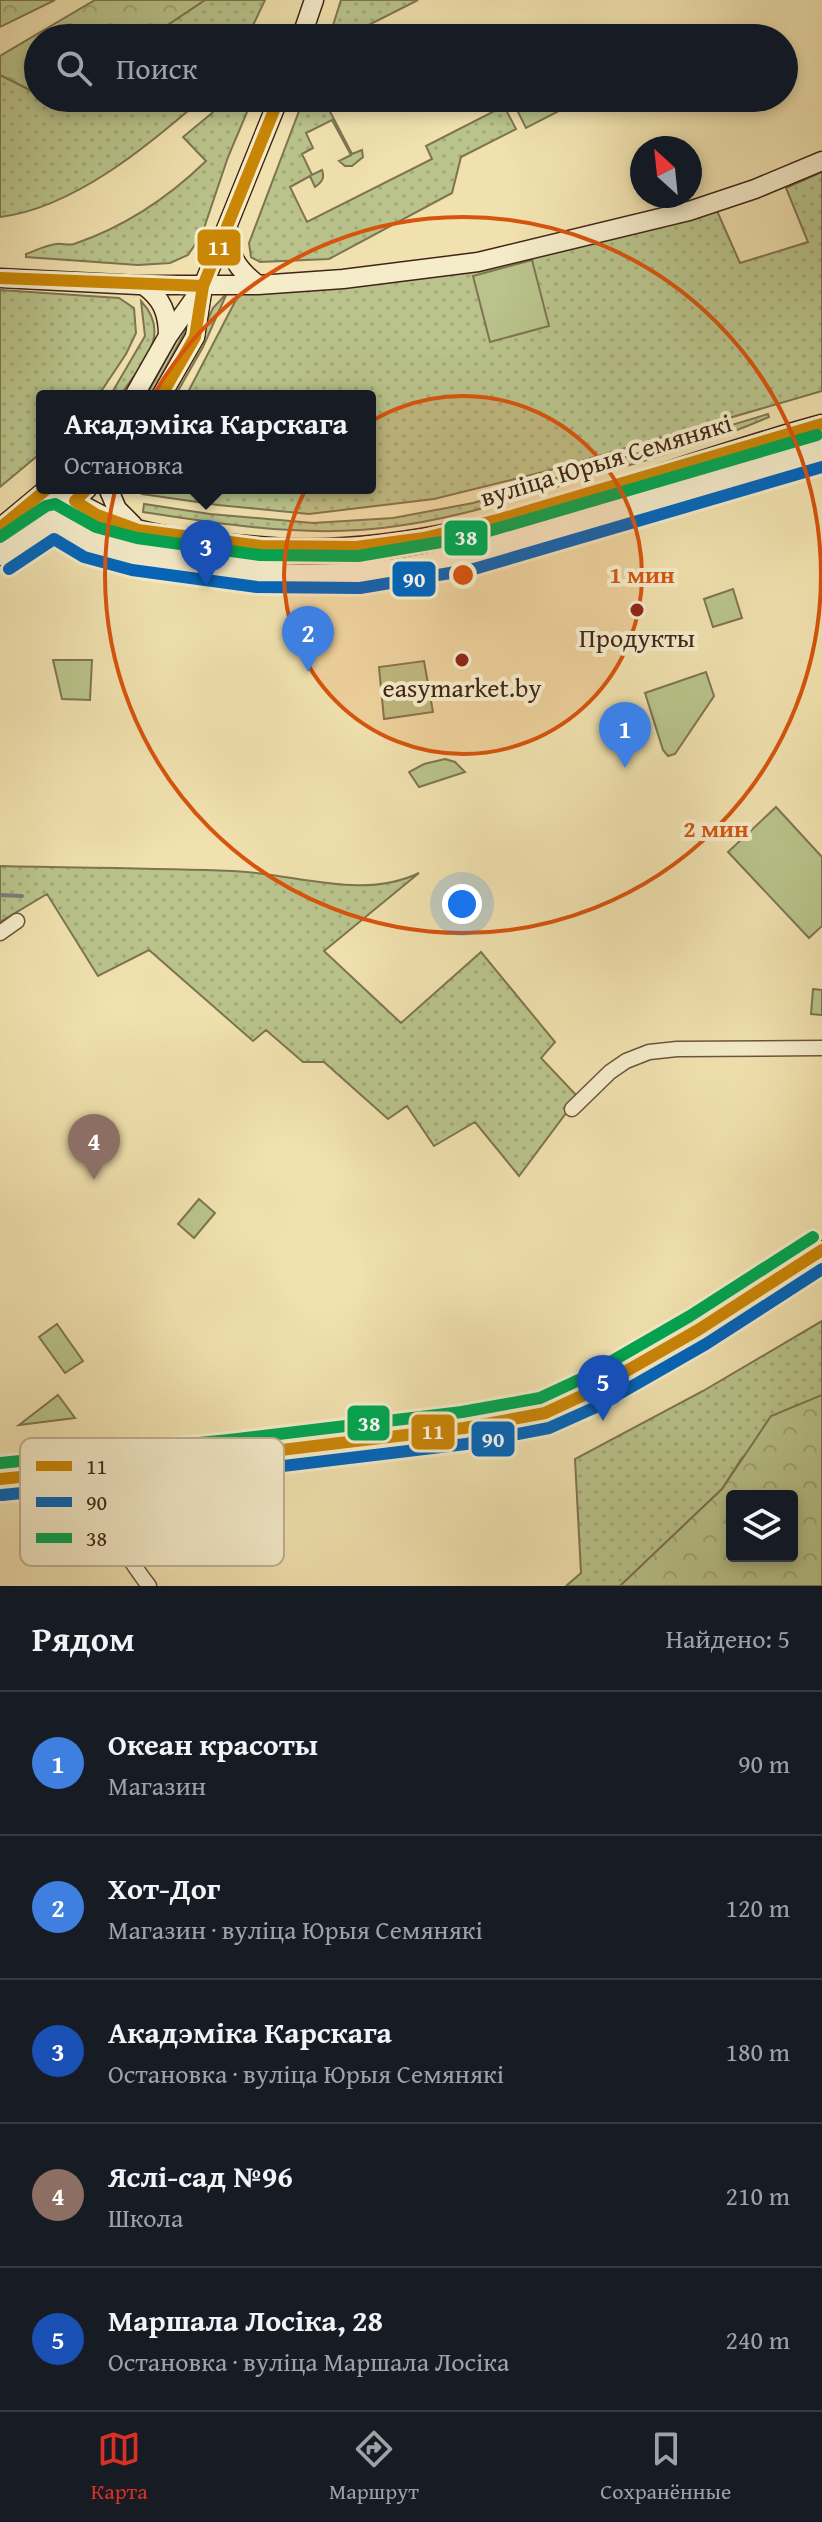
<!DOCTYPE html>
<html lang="ru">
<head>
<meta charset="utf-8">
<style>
  body { margin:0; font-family:"Gentium Book Plus",serif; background:#20242c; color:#f1f3f6 }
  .controls { position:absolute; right:24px; bottom:24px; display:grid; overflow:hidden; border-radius:8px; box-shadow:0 4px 12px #0003 }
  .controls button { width:72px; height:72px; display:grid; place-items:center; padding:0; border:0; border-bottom:2px solid #363941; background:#171b24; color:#f1f3f6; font:40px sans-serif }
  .compass { position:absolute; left:630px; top:136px; width:72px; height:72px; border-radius:50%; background:#171b24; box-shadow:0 4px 12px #0003; rotate:333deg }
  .you { position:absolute; left:462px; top:904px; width:28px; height:28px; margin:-20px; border:6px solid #fff; border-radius:50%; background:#1a73e8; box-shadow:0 0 0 12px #1a73e833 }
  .badge { display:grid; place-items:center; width:52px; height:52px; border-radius:50%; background:#d93025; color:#fff; font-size:26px; font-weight:700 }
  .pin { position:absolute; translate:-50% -66px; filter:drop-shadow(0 2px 4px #0008) }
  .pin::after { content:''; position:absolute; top:42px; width:28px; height:24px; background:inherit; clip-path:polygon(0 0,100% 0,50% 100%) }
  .popup { position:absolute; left:36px; top:390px; width:340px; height:104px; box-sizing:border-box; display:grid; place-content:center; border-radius:8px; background:#171b24; filter:drop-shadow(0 2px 6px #0005); font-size:26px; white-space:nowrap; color:#9ea1a6 }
  .popup b { font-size:30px; color:#f1f3f6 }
  .popup::after { content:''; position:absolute; left:50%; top:100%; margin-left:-16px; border:16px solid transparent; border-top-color:#171b24 }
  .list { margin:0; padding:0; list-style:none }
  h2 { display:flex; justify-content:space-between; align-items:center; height:104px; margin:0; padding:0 32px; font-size:34px }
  h2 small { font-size:26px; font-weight:400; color:#9ea1a6 }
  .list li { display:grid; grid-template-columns:52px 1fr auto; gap:24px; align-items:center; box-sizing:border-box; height:144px; padding:0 32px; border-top:2px solid #363941 }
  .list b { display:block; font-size:30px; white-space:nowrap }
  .list p { margin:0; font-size:26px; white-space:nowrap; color:#9ea1a6 }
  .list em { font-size:26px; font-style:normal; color:#9ea1a6 }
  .icon { flex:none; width:44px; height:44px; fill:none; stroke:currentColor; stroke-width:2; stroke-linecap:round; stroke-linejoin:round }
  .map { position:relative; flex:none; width:822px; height:1586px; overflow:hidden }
  .search { position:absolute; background:#171b24; box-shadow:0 4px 12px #0003; left:24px; right:24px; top:24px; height:88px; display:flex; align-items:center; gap:20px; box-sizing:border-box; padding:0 28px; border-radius:44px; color:#9ea1a6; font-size:30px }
  .sheet { height:824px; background:#171b24 }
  nav { display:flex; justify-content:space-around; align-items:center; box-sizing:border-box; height:112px; border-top:2px solid #363941; background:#171b24; font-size:22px; color:#9ea1a6 }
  nav a { display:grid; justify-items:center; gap:4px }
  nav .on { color:#d93025 }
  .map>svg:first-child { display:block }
  .grass { fill:url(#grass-dots); stroke:#7e7452; stroke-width:2 }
  .forest { fill:url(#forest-crowns); stroke:#7e7452; stroke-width:2; fill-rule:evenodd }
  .park { fill:#b9c38b; stroke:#7e7452; stroke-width:2 }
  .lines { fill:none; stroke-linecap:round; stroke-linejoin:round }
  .stream { stroke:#7a7e77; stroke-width:4 }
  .street-casing { stroke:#6e533e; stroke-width:17 }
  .secondary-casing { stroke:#422418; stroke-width:21 }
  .street { stroke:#f5ecca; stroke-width:14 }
  .secondary { stroke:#f5ecca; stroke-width:18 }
  .bus-1-casing { stroke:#f5ecca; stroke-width:18 }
  .bus-2-casing { stroke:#f5ecca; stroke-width:18 }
  .bus-3-casing { stroke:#f5ecca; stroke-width:18 }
  .bus-1 { stroke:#ca8606; stroke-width:12 }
  .bus-2 { stroke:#0065bd; stroke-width:12 }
  .bus-3 { stroke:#00a651; stroke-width:12 }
  .ring { fill:none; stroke:#d7540d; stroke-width:4 }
  .poi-dot { fill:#8f2418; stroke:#f5ecca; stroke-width:3 }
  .labels { text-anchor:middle; stroke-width:8; stroke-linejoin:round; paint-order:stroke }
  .street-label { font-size:26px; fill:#422418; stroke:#f5ecca }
  .poi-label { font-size:26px; fill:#422418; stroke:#f5ecca }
  .key { fill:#f5ecca; stroke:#bfb095; stroke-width:2 }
  .key-label { font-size:22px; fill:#422418 }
  .centre { fill:#d7540d; stroke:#f5ecca; stroke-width:4 }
  .ring-label { font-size:24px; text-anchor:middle; font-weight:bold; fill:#d7540d; stroke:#f5ecca; stroke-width:8; stroke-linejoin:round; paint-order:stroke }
  .line-badge { stroke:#f5ecca; stroke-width:3 }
  .badge-label { font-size:22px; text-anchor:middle; font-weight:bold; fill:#fff }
</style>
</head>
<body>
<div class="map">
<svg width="822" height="1586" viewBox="0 0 822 1586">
  <defs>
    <pattern id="grass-dots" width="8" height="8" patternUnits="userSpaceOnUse" patternTransform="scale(2)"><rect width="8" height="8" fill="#b9c38b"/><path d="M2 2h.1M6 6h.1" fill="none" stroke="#a0a777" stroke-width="1.8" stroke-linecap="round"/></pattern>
    <pattern id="forest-crowns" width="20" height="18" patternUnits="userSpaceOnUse" patternTransform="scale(2)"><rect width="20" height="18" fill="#b9c38b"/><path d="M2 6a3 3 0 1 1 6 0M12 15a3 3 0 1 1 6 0" fill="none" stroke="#a0a777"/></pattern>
  </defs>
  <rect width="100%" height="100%" fill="#f0e1ae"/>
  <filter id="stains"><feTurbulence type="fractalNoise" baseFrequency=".0025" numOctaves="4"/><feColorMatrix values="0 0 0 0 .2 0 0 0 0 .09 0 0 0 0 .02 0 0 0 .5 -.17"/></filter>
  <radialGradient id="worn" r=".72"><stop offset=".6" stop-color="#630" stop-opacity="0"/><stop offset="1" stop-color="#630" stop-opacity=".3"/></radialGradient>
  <!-- grass -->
  <path class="grass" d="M205 0H265L247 38H148Z
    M341 0H418L343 38H329Z
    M0 75 38 94V98H203C149 145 74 208 0 217Z
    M223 98H253L228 157 202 234 188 255 170 263 138 265 26 257V254C35 251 46 245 56 244 63 243 67 246 74 244 124 227 169 197 206 161L183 137 212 113Z
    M304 98H323L352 154 362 150 363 157 352 166H345L339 161 351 155 332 120 306 133 313 148 302 154 312 175 322 170C325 178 322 182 315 187L310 176 290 187 307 222 432 159 426 146 504 106 516 129 461 157 452 193 329 259 260 262 251 257 249 243Z
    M822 172V391L543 472 434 499 309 514 218 505 142 494 135 488H370V396H186L240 292 339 286 717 211 740 263 808 242 786 188Z
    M0 290 119 298 134 308 136 333 126 354 98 396H42V452L0 487Z
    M227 293 203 347 175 396H166L196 345 213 308Z
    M141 301C173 335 141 364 120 396H110L145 336Z
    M189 317 190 323 150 396H146Z
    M768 414 769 417C707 444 643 461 579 480 507 502 435 525 360 530 288 535 214 523 143 512L144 504 210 514 313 523 393 518 473 503Z
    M822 435V439C744 461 667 485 589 509 514 532 437 555 358 562 285 568 212 556 140 544L141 541C213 552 286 563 359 557 423 553 486 534 548 517 640 491 730 461 822 435Z
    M0 866C77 868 155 868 232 871 294 873 361 901 419 873L324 951 401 1023 481 952 555 1042 541 1058 578 1097 519 1176 475 1122 434 1146 407 1106 388 1119 324 1062H303L266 1030 253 1041 149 950 98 976 47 894 0 922Z
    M822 1321V1395L742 1458 722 1489 620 1586H566L581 1573 575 1459 703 1391Z"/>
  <!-- forest -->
  <path class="forest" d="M0 0H55L0 27Z
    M95 0H205L148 38H38V94L0 75V56Z
    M822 1395V1586H620L722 1489 771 1416ZM732 1496H792V1556H732Z"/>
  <!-- park -->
  <path class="park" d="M511 98H584L526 128Z
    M532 260 549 326 490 342 473 276Z
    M733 589 742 618 713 627 704 599Z
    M53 660H92L90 700 62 699Z
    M424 661 433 712 384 719 379 667Z
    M706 672 714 696 675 754 668 756 663 750 645 693Z
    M445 759 455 762 465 772 419 787 409 772 424 764Z
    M776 807 822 857V926L809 938 728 852Z
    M813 989 822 990V1015L811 1014Z
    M199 1199 215 1213 194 1238 178 1224Z
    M57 1324 83 1361 65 1373 39 1337Z
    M58 1395 75 1418 19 1425Z"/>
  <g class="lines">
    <!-- stream -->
    <path class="stream" d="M0 895 22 896"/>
    <!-- street casing -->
    <g class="street-casing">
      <path id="street" d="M0 933 17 921
        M572 1109 610 1072 626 1061 649 1052 677 1049 822 1048
        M101 1469C109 1526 114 1540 149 1586"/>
    </g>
    <!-- secondary casing -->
    <g class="secondary-casing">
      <path id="secondary" d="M301 38 314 0
        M228 228C228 255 237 269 258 285
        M0 278 138 285H258L343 279 478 262 689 211 755 189 822 161
        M143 285C162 298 168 313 168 336
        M134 396 168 336 199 292
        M161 396 195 337 203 286 279 98
        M822 424C642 472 447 564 258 546 215 542 168 539 127 526 98 517 74 495 44 492 48 537 112 551 149 557 219 568 289 578 360 572 427 567 491 548 555 530 644 504 733 475 822 450
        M108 488 117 509 133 525
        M0 528 48 488
        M0 556 54 520 88 488
        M0 1479 231 1456 464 1428 545 1413 588 1393 698 1330 822 1250"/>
    </g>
    <!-- street -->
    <use href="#street" class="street"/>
    <!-- secondary -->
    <use href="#secondary" class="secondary"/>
    <!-- bus-1 casing -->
    <g class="bus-1-casing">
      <path id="bus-1" d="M0 278 203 286
        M161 396 195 337 203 286 279 98
        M88 488 75 501 97 515 138 530 261 546 356 547 424 538 501 519 822 424
        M0 528 48 488
        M0 1479 231 1456 464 1428 545 1413 588 1393 698 1330 822 1250"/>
    </g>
    <!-- bus-2 casing -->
    <g class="bus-2-casing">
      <path id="bus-2" d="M9 569 54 539 84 557 132 570 257 587 360 588 474 569 822 467
        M2 1495 233 1472 466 1444 549 1428 596 1407 706 1344 822 1269"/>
    </g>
    <!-- bus-3 casing -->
    <g class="bus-3-casing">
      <path id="bus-3" d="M0 537 46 506 55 504 96 527 137 538 260 555 358 556 465 538 817 435
        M0 1463 229 1440 462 1412 540 1398 581 1379 690 1316 813 1237"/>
    </g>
    <!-- bus-1 -->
    <use href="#bus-1" class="bus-1"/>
    <!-- bus-2 -->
    <use href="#bus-2" class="bus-2"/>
    <!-- bus-3 -->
    <use href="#bus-3" class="bus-3"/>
  </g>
  <!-- distance rings -->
  <circle cx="463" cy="575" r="179" fill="#d7540d" fill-opacity=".12"/>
  <g class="ring">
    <circle cx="463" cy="575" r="179"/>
    <circle cx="463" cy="575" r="358"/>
  </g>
  <!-- markers -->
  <g class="poi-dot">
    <circle cx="637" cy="610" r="8"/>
    <circle cx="462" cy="660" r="8"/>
  </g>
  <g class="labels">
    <!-- street labels -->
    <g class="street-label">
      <text transform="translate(606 460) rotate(-17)" y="9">вуліца Юрыя Семянякі</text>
    </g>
    <!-- poi labels -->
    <g class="poi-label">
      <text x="637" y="647">Продукты</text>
      <text x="462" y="697">easymarket.by</text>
    </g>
  </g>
  <!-- legend -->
  <rect x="20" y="1438" width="264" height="128" rx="12" class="key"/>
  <rect x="36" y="1461" width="36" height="10" fill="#ca8606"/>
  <rect x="36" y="1497" width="36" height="10" fill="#0065bd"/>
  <rect x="36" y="1533" width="36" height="10" fill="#00a651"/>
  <g class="key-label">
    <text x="86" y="1474">11</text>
    <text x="86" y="1510">90</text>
    <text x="86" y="1546">38</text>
  </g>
  <circle cx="463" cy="575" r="12" class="centre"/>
  <g class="ring-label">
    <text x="642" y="583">1 мин</text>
    <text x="716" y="837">2 мин</text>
  </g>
  <g class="line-badge">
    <rect x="196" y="228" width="46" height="39" rx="8" fill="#ca8606"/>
    <rect x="443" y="519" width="46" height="38" rx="8" fill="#00a651"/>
    <rect x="391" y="560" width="46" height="38" rx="8" fill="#0065bd"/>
    <rect x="346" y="1404" width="45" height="38" rx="8" fill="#00a651"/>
    <rect x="410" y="1413" width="46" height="38" rx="8" fill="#ca8606"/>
    <rect x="470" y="1420" width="46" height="38" rx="8" fill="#0065bd"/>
  </g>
  <g class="badge-label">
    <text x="219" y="255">11</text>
    <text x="466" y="545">38</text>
    <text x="414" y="587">90</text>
    <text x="369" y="1431">38</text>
    <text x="433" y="1439">11</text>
    <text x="493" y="1447">90</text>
  </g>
  <rect width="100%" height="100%" filter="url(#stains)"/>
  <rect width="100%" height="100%" fill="url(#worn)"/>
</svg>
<div class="controls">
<button><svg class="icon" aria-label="layers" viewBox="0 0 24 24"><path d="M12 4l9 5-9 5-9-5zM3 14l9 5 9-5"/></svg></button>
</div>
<svg class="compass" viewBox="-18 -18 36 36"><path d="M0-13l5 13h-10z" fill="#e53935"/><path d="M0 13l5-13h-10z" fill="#9ea1a6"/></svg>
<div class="you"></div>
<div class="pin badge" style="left:625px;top:768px;background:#3f7fe0">1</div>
<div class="pin badge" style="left:308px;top:672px;background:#3f7fe0">2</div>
<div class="pin badge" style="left:206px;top:586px;background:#1a4fb4">3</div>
<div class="popup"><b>Акадэміка Карскага</b>Остановка</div>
<div class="pin badge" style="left:94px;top:1180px;background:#8d6e63">4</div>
<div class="pin badge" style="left:603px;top:1421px;background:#1a4fb4">5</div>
<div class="search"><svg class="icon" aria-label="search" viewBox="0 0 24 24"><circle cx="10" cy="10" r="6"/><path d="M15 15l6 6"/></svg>Поиск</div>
</div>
<section class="sheet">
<h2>Рядом<small>Найдено: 5</small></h2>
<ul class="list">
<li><span class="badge" style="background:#3f7fe0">1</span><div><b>Океан красоты</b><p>Магазин</p></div><em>90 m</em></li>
<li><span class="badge" style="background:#3f7fe0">2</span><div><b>Хот-Дог</b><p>Магазин · вуліца Юрыя Семянякі</p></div><em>120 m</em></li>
<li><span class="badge" style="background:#1a4fb4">3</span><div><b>Акадэміка Карскага</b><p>Остановка · вуліца Юрыя Семянякі</p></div><em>180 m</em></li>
<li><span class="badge" style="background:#8d6e63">4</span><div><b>Яслі-сад №96</b><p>Школа</p></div><em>210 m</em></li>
<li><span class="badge" style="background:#1a4fb4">5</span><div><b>Маршала Лосіка, 28</b><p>Остановка · вуліца Маршала Лосіка</p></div><em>240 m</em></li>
</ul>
</section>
<nav>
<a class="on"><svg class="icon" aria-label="map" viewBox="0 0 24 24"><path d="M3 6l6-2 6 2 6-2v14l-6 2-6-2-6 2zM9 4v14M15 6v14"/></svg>Карта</a>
<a><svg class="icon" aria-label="directions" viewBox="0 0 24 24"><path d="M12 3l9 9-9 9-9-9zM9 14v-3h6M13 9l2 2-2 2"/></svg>Маршрут</a>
<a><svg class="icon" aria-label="saved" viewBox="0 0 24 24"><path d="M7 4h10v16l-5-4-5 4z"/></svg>Сохранённые</a>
</nav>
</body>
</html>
